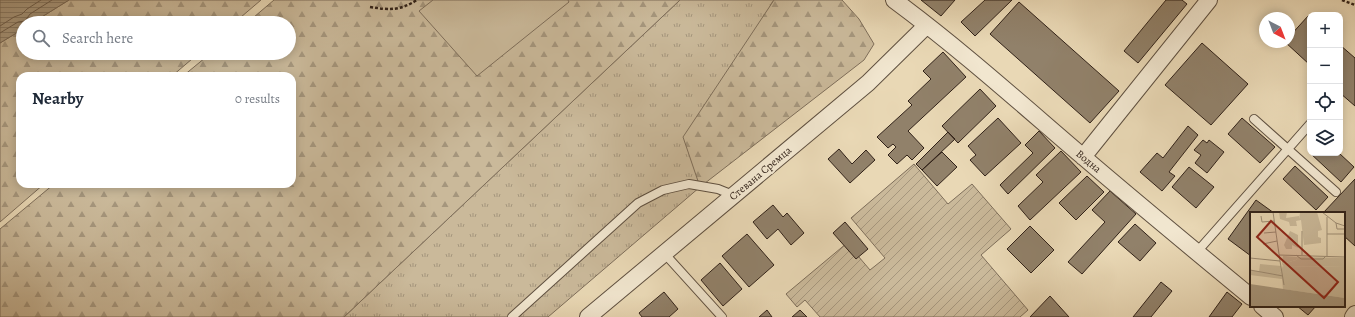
<!DOCTYPE html>
<html lang="en">
<head>
<meta charset="utf-8">
<style>
  body { margin:0; font-family:Alegreya,serif; background:#f6f6f7; color:#1f2937 }
  .controls { position:absolute; right:12px; top:12px; display:grid; overflow:hidden; border-radius:8px; box-shadow:0 2px 10px #0003 }
  .controls button { width:36px; height:36px; display:grid; place-items:center; padding:0; border:0; border-bottom:1px solid #e0e1e3; background:#fff; color:#1f2937; font:20px sans-serif }
  .compass { position:absolute; left:1259px; top:12px; width:36px; height:36px; border-radius:50%; background:#fff; box-shadow:0 2px 10px #0003; rotate:138deg }
  .list { margin:0; padding:0; list-style:none }
  h2 { display:flex; justify-content:space-between; align-items:center; height:52px; margin:0; padding:0 16px; font-size:17px }
  h2 small { font-size:13px; font-weight:400; color:#747a83 }
  .icon { flex:none; width:22px; height:22px; fill:none; stroke:currentColor; stroke-width:2; stroke-linecap:round; stroke-linejoin:round }
  .map { position:relative; flex:none; width:1355px; height:317px; overflow:hidden }
  .search { position:absolute; background:#fff; box-shadow:0 2px 10px #0003; left:16px; top:16px; width:280px; height:44px; display:flex; align-items:center; gap:10px; box-sizing:border-box; padding:0 14px; border-radius:22px; color:#747a83; font-size:15px }
  .panel { position:absolute; background:#fff; box-shadow:0 2px 10px #0003; left:16px; top:72px; width:280px; height:116px; border-radius:12px }
  .map>svg:first-child { display:block }
  .grass { fill:url(#grass-tufts); stroke:#7e6e5a }
  .forest { fill:url(#forest-firs); stroke:#7e6e5a }
  .garden { fill:url(#garden-furrows); stroke:#7e6e5a }
  .pitch { fill:#cab99a; stroke:#7e6e5a }
  .water { fill:url(#water-rules); stroke:#7a6a57 }
  .lines { fill:none; stroke-linecap:round; stroke-linejoin:round }
  .shore { stroke:#6e5e4c; stroke-width:1 }
  .building { fill:#91816a; stroke:#312219 }
  .service-casing { stroke:#5f5040; stroke-width:10 }
  .minor-casing { stroke:#5f5040; stroke-width:18 }
  .path { stroke:#312219; stroke-width:2.5; stroke-dasharray:3 2; stroke-linecap:butt }
  .service { stroke:#f1e6cf; stroke-width:8 }
  .minor { stroke:#f1e6cf; stroke-width:16 }
  .labels { text-anchor:middle; stroke-width:4; stroke-linejoin:round; paint-order:stroke }
  .street-label { font-size:11px; fill:#312219; stroke:#f1e6cf }
  .inset-road { fill:none; stroke:#9f8f77; stroke-width:1 }
  .view { fill:#8f2418; fill-opacity:0.15; stroke:#8f2418; stroke-width:2 }
  .inset-edge { fill:none; stroke:#312219; stroke-width:2 }
</style>
</head>
<body>
<div class="map">
<svg width="1355" height="317" viewBox="0 0 1355 317">
  <defs>
    <pattern id="grass-tufts" width="24" height="20" patternUnits="userSpaceOnUse"><rect width="24" height="20" fill="#cab99a"/><path d="M3 7l-1-3M5 7V3M7 7l1-3M15 17l-1-3M17 17v-4M19 17l1-3" fill="none" stroke="#a5967d"/></pattern>
    <pattern id="forest-firs" width="22" height="20" patternUnits="userSpaceOnUse"><rect width="22" height="20" fill="#cab99a"/><path d="M5 1l3.5 6h-7zM16 11l3.5 6h-7z" fill="#a5967d"/></pattern>
    <pattern id="garden-furrows" width="10" height="10" patternUnits="userSpaceOnUse"><rect width="10" height="10" fill="#cab99a"/><path d="M-1 1l2-2M0 10L10 0M9 11l2-2" fill="none" stroke="#a5967d"/></pattern>
    <pattern id="water-rules" width="6" height="5" patternUnits="userSpaceOnUse"><rect width="6" height="5" fill="#aa9a80"/><path d="M0 2.5h6" fill="none" stroke="#8b7d68"/></pattern>
  </defs>
  <rect width="100%" height="100%" fill="#e9d8b5"/>
  <filter id="stains"><feTurbulence type="fractalNoise" baseFrequency=".005" numOctaves="4"/><feColorMatrix values="0 0 0 0 .2 0 0 0 0 .09 0 0 0 0 .02 0 0 0 .5 -.17"/></filter>
  <radialGradient id="worn" r=".72"><stop offset=".6" stop-color="#630" stop-opacity="0"/><stop offset="1" stop-color="#630" stop-opacity=".3"/></radialGradient>
  <!-- grass -->
  <path class="grass" d="M680 0H774L771 4 700 187 548 317H344Z"/>
  <!-- forest -->
  <path class="forest" d="M69 0H261L234 23H32Z
    M274 0H680L344 317H0V229L54 184H292V76H183L211 53H289V23H247Z
    M774 0H842L859 19 874 44 864 60 700 187 683 137Z
    M23 29V53H199L172 76H20V184H44L0 222V43Z"/>
  <!-- garden -->
  <path class="garden" d="M914 164 948 204 972 184 1011 229 981 255 1028 310 1020 317H820L805 300 797 307 786 294 847 243 870 270 885 258 851 218Z"/>
  <!-- pitch -->
  <path class="pitch" d="M433 0H568L569 2 477 76 419 11Z"/>
  <!-- water -->
  <path class="water" d="M0 0H69L32 23H23V29L0 43Z"/>
  <g class="lines">
    <!-- shore -->
    <path class="shore" d="M0 26 14 17 22 14 27 9 41 0
      M0 33 18 22 25 21 30 14 52 0"/>
  </g>
  <!-- building -->
  <path class="building" d="M921 0H955L941 16Z
    M985 0H1012L975 36 961 22Z
    M1166 0H1182L1187 4 1138 63 1124 51Z
    M1019 2 1119 91 1090 123 990 34Z
    M1308 16 1310 17V65L1285 42H1289V37Z
    M1202 43 1248 84 1211 125 1165 85Z
    M1340 45 1355 58V106L1340 93Z
    M943 52 966 77 908 131 924 148 912 160 907 155 897 164 888 155 896 147 893 144 888 148 877 137 912 105 908 101 931 79 923 71Z
    M980 89 996 106 958 143 942 126Z
    M998 118 1021 143 985 176 970 160 976 155 968 146Z
    M1242 118 1275 147 1260 163 1228 134Z
    M1188 126 1198 135 1169 172 1175 176 1162 191 1140 172 1157 153 1163 158Z
    M1039 131 1055 148 1008 194 1000 185 1033 153 1025 145Z
    M948 132 955 139 922 170 916 164Z
    M1203 140 1207 143 1209 140 1224 152 1207 173 1195 163 1201 155 1194 150Z
    M839 149 852 164 866 150 875 160 850 183 828 159Z
    M1061 151 1081 172 1030 220 1018 206 1043 182 1036 175Z
    M942 152 957 167 937 186 922 170Z
    M1310 153H1339L1354 167 1341 182Z
    M1295 166 1328 197 1316 210 1283 179Z
    M1189 167 1214 187 1196 208 1172 187Z
    M1087 176 1104 192 1076 220 1059 203Z
    M1355 179V246L1344 236V213H1323Z
    M1110 191 1136 214 1082 274 1068 262 1105 222 1092 210Z
    M1256 200 1274 213H1251V256L1228 239Z
    M773 205 783 217 787 213 804 233 791 245 778 229 767 239 753 222Z
    M845 222 868 249 856 259 833 233Z
    M1135 224 1156 243 1140 261 1118 242Z
    M1030 226 1054 250 1031 273 1007 249Z
    M747 234 774 265 749 287 722 256Z
    M720 263 742 289 723 306 701 280Z
    M1161 282 1172 291 1151 317H1133Z
    M664 292 678 309 669 317H642L639 313Z
    M1227 292 1242 304 1232 317H1209Z
    M1050 296 1069 317H1030Z
    M1297 306H1316L1308 315Z
    M767 310 772 317H759Z
    M800 310 807 317H792Z"/>
  <g class="lines">
    <!-- service casing -->
    <g class="service-casing">
      <path id="service" d="M1254 119 1336 192
        M664 253 722 317
        M1196 253 1310 124
        M512 317 638 203 663 190 689 184 718 189 733 195"/>
    </g>
    <!-- minor casing -->
    <g class="minor-casing">
      <path id="minor" d="M894 0C959 48 1019 102 1081 155 1137 203 1194 250 1251 297
        M1083 157 1209 0
        M1262 306 1275 317
        M588 317 868 83 927 25
        M1353 317 1355 314"/>
    </g>
    <!-- path -->
    <path class="path" d="M1342 0 1355 5
      M370 7C390 10 399 11 417 0"/>
    <!-- service -->
    <use href="#service" class="service"/>
    <!-- minor -->
    <use href="#minor" class="minor"/>
  </g>
  <g class="labels">
    <!-- street labels -->
    <g class="street-label">
      <text transform="translate(1089 161) rotate(40)" y="4">Водна</text>
      <text transform="translate(760 173) rotate(-40)" y="4">Стевана Сремца</text>
    </g>
  </g>
  <!-- overview -->
  <g transform="translate(1250 212)">
    <rect width="95" height="95" fill="#e9d8b5"/>
    <path d="M48 45 95 46V54L34 55 32 52 46 48ZM10 52 31 54V59L26 63 9 60Z" fill="#cab99a"/>
    <path d="M33 44H34L48 45 46 48 32 52ZM33 53 34 55 95 54V86L33 77 32 67 0 63V58L26 63 31 59Z" fill="#cab99a"/>
    <path d="M29 0H37L36 6 49 4V7L50 1 52 0H67L72 18 68 19V25L71 26V31L54 33 51 8 46 9 47 14H40L39 10 30 7ZM40 19 48 23V36L42 33V37H36L34 33Z" fill="#cab99a"/>
    <path d="M0 72 95 86V95H0Z" fill="#aa9a80"/>
    <path class="inset-road" d="M72 0 86 11 95 14M11 4 12 10 24 9M77 5V44M86 11 87 17H95M14 21 26 20M77 22H95M13 32 27 29M29 43 95 45M46 43 51 47H73L76 44M52 43V19M0 46 30 49 23 0M30 49 34 73M0 58 33 64"/>
    <path class="view" d="M21 9 88 70 74 86 7 25Z"/>
    <rect width="95" height="95" class="inset-edge"/>
  </g>
  <rect width="100%" height="100%" filter="url(#stains)"/>
  <rect width="100%" height="100%" fill="url(#worn)"/>
</svg>
<div class="controls">
<button>+</button>
<button>−</button>
<button><svg class="icon" aria-label="locate" viewBox="0 0 24 24"><circle cx="12" cy="12" r="6"/><path d="M12 2v4M12 18v4M2 12h4M18 12h4"/></svg></button>
<button><svg class="icon" aria-label="layers" viewBox="0 0 24 24"><path d="M12 4l9 5-9 5-9-5zM3 14l9 5 9-5"/></svg></button>
</div>
<svg class="compass" viewBox="-18 -18 36 36"><path d="M0-13l5 13h-10z" fill="#e53935"/><path d="M0 13l5-13h-10z" fill="#747a83"/></svg>
<div class="search"><svg class="icon" aria-label="search" viewBox="0 0 24 24"><circle cx="10" cy="10" r="6"/><path d="M15 15l6 6"/></svg>Search here</div>
<section class="panel">
<h2>Nearby<small>0 results</small></h2>
<ul class="list">
</ul>
</section>
</div>
</body>
</html>
